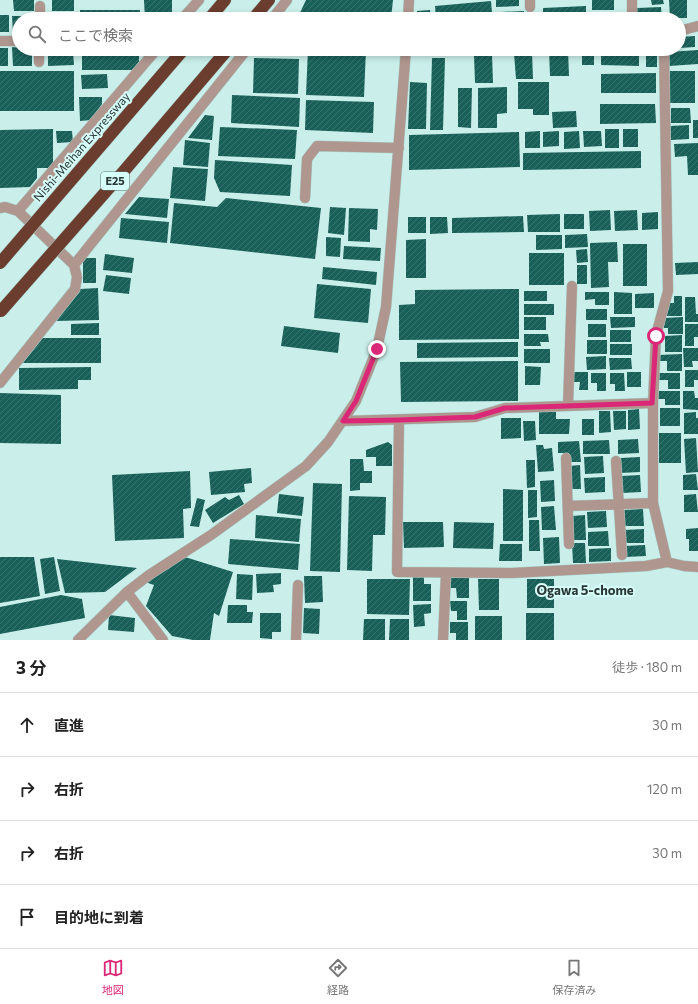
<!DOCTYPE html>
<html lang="ja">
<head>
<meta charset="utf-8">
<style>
  body { margin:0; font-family:Commissioner,"Noto Sans JP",sans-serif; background:#f6f6f6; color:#222 }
  .stop { position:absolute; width:12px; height:12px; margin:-9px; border:3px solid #db2777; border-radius:50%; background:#fff }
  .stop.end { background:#db2777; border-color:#fff; box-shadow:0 1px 4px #0008 }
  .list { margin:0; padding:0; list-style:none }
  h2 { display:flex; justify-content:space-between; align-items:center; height:52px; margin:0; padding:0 16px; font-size:17px }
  h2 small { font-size:13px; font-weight:400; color:#767676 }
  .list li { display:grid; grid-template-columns:26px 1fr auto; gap:12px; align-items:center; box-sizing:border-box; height:64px; padding:0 16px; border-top:1px solid #e0e0e0 }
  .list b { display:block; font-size:15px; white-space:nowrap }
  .list em { font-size:13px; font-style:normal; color:#767676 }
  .icon { flex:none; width:22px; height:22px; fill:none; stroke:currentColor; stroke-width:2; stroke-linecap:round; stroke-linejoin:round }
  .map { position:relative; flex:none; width:698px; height:640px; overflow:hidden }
  .search { position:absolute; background:#fff; box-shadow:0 2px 6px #0003; left:12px; right:12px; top:12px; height:44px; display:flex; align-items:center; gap:10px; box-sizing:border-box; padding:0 14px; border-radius:22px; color:#767676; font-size:15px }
  .sheet { height:308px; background:#fff }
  nav { display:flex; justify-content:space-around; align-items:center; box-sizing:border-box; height:56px; border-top:1px solid #e0e0e0; background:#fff; font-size:11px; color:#767676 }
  nav a { display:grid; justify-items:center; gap:2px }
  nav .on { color:#db2777 }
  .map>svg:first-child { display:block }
  .building { fill:url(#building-hatch) }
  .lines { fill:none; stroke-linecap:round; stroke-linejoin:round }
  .minor-casing { stroke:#aacac6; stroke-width:11 }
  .highway-casing { stroke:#aacac6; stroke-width:13 }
  .minor { stroke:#af978f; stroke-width:10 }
  .highway { stroke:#6b3d2e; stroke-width:12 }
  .highway-bridge-casing { stroke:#aacac6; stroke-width:13; stroke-linecap:butt }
  .highway-bridge { stroke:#6b3d2e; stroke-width:12 }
  .route { stroke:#db2777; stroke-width:5 }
  .labels { text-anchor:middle; stroke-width:4; stroke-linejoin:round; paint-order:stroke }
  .shield { fill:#d7fdf8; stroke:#5d7270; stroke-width:1 }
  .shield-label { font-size:11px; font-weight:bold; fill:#293735 }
  .street-label { font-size:12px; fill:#293735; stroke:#d7fdf8 }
  .neighbourhood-label { font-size:13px; font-weight:bold; fill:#293735; stroke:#d7fdf8 }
</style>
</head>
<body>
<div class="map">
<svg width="698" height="640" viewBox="0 0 698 640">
  <defs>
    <pattern id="building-hatch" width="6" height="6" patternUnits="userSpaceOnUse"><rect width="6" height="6" fill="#196059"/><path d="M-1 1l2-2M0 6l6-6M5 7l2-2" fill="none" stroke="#3a746e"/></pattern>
  </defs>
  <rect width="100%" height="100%" fill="#caefea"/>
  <!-- building -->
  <path class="building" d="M13 0H34V11H14Z
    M52 0H74V11H52Z
    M144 0H172V19H145Z
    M306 0H393L391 19H297Z
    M496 0H519V6L496 7Z
    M592 0H614V10H592Z
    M651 0H663L664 4 652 5Z
    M669 0H687V18H670Z
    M491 1 492 13 484 14V19H436L435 6Z
    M586 6V19H543V8Z
    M661 7 662 19H637V8Z
    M80 10H140V19H80Z
    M430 10 431 19H417V11Z
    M524 11 525 19H500V12Z
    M592 13 613 14V19H592Z
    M0 15H9V32H0Z
    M51 15H75V19H51Z
    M12 16H33V19H19V33H13Z
    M695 36V47L679 48V37Z
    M12 47 32 49V66H13Z
    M0 48H8V66H0Z
    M80 49H140V53H80Z
    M269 49H291V55H269Z
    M308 49H366L364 97 306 95Z
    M582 49H594V65H582Z
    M601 49H639V66L601 65Z
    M646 49H657V67H646Z
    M549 50H568L569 76H550Z
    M698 50V64L669 66V52Z
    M48 52H73L74 65 48 66Z
    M532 52 533 79H516L514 53Z
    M492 54 493 83H475L474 55Z
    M82 56H139V62L132 70H82Z
    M254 58 299 59 298 94 253 93Z
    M432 58H445L443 130H430Z
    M0 71H74V111H0Z
    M670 71H695V103H670Z
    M656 73V93H601V74Z
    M107 74 108 88 82 89 81 75Z
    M410 82 427 83 426 129H408Z
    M518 82H549V115H533V109H518Z
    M507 87V113L497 114V128H478V88Z
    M458 88H472L471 128 458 127Z
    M232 95 300 98 299 127 231 123Z
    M79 97H102V104L91 120 80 121Z
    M306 100 374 102 373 133 305 130Z
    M600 104H655L656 123 600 124Z
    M671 108H690L691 123H671Z
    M576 111 577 127 553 128 552 112Z
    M205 115 214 116 212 140 188 138Z
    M693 120H698V138H693Z
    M689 125V139L671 140 670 126Z
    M220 127 297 130 295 159 218 156Z
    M53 129V168H37V178L30 187 0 188V130Z
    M605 129H619V148H605Z
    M623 129H638V147H623Z
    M56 131H72L73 142 57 143Z
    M540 131V148H525V132Z
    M559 131V146L543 147V132Z
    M579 131 580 148 564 149V132Z
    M583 131H601L602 146 584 147Z
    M519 132 520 167 409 170V135Z
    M185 140 210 143 208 167 183 165Z
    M698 143V175H688L687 156 675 157 674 144Z
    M641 151V168L523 170V153Z
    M215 160 292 165 290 196 220 192 214 178Z
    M173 167 208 169 205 201 170 198Z
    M139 197 169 199 167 218 125 214Z
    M226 198 321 208 315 259 170 243 174 203 217 207Z
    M330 207 346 208 344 235 328 233Z
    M349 208 378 209 377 230 370 229V242L348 241Z
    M610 210 611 230 590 231 589 211Z
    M637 210 638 230 615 231 614 211Z
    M658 212V229L642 230V213Z
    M560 214V232H528L527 215Z
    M564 214H584V229H564Z
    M523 216 524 232 452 233V218Z
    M408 217H426V233H408Z
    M430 217H447L448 233 430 234Z
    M121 218 169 222 167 243 119 238Z
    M587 234 588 247 565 248V235Z
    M536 235H562V249L536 250Z
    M326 237 341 238 340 257 326 256Z
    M426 239V278H406V240Z
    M617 242 618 262H608L609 287 591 288 590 243Z
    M623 244H647V286H623Z
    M344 246 381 248 380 261 343 259Z
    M587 249 588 262 577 263 576 250Z
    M529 253H564V285H529Z
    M105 254 134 258 132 273 103 270Z
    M83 258H96V283H83Z
    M698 262V274L676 275 675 263Z
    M577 265H587V284H577Z
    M323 267 377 272 376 285 322 279Z
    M106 275 131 278 129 294 103 291Z
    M317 284 371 289 368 323 314 318Z
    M98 288 99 320 55 321 80 289Z
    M519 289V339L399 340V305L415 304V290Z
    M524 291H547V301H524Z
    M585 292H609V305H595V299L585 300Z
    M614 292 632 293V314H614Z
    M654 293V308H635V294Z
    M674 296H682V316H667L666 303H674Z
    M685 297H695L696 314H698V322H685Z
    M524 304H554V315H524Z
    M586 309H607V320H586Z
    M524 317H546V330H524Z
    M610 317H635V327L611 328Z
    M683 317V334H668V328H664V318Z
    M99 323V335H71V324Z
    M588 324H606V337H588Z
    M685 324H698V337H694V346H685Z
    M284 326 340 333 338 353 281 346Z
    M610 330H631V342H610Z
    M524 334H548L549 342H540L541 346H524Z
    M682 335V352H665V336Z
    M42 338H101V363H22Z
    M587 340H607V354H587Z
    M518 342V357L417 358V343Z
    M610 344H632V355H610Z
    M683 348H698V361H692L693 367H684Z
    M524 349H550V363H524Z
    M682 354V371H667V361H659L658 355Z
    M606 356V369L587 370 586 357Z
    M609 358H631L632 369 610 370Z
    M518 361V401L401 402 400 362Z
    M525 366 541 367 540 385H525Z
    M91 367V380H78V389L19 390V368Z
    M685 370H698V380H694V387H685Z
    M573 372H588V390H579L580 382H573Z
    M627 372H641V387H627Z
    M591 373H606V391H597V383H591Z
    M610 373H624L625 391H615V384H610Z
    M658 373H680V389H668V380H657Z
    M657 391H680V405H665V399H658Z
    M683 391H694L695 398H698V410L683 409Z
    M0 393 61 395V444L0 443Z
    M660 408H680V426H660Z
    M639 409 640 429 628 430V410Z
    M599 411H610L611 432 599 433Z
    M613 411H626V429L614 430Z
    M539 412H556V419H570L569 434H539Z
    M696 412V418H698V434H684V413Z
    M501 418H521V438L501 439Z
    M582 419H594V435H582Z
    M523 421H535L536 440 524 441Z
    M659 433H681V463H659Z
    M696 438 698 472 686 473 684 439Z
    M638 439 639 453 618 454V440Z
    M609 440 610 454H583V441Z
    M579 441 581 462H570L569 453H558V442Z
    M388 442 392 445V466H376V457H366V450Z
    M536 445H543L544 449 552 448 554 471 538 472Z
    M603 456 604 473 585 474 584 457Z
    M640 457V472L620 473V458Z
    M350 459H363L364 471H372V483H360V490L350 491Z
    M526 460H535V487L527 488Z
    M580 465 581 489H570L569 466Z
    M251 468 252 483 244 484 245 492 211 495 209 472Z
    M190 471 191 508 183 509 184 538 115 541 112 475Z
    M696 474 698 490H683V475Z
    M640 475 641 492 622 493 621 476Z
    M605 477V492L585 493 584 478Z
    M554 480 555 501 541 502 540 481Z
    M313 483 342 484 340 572 310 571Z
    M503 489 523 490V541H503Z
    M528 490H537V517L528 518Z
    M279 494 304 497 302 516 277 513Z
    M696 494 698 512H684V495Z
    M239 495 244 504 213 523 205 510 225 497 229 500Z
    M349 496 386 497 385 535H373L372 571 347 570Z
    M197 498 205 500 199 527 190 526Z
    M554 506 556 530H542L541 507Z
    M643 509 644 526H624L623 510Z
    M606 511 607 527 588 528 587 512Z
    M256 515 301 519 299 542 255 538Z
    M585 515 586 540H573L572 516Z
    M529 520H539L540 551H529Z
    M403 522H443L444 547 404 548Z
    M454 522 494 523 493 549 453 548Z
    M698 528V551H689V539H686V529Z
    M644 529V543H624V530Z
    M608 531 609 546H588V532Z
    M559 537 560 563 544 564 543 538Z
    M230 539 300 544 298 570 228 564Z
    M572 543H585L586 563H573Z
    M500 544H522V561H499Z
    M645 545 646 556 625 557V546Z
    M611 548V561L589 562V549Z
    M0 557H34L40 596 0 603Z
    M54 557 60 591 45 594 40 559Z
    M185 557 233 572 219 616 214 613 210 640H193L172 636 146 606 154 585 148 583V579Z
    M57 559 137 568 105 592 65 593Z
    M281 573V584L273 585 274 592 257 593 256 574Z
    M237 574 253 575 252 600 236 599Z
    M304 576H322L323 602 305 603Z
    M413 576H424V584H431V601H413Z
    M469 577V598H457L456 588H450V578Z
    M367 579H410L409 615 367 614Z
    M478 579H499V610H479Z
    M527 579H554V608H527Z
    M61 595 82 599 85 618 0 634V607Z
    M450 601H467V620H457V611H451Z
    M431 604V613L424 614 425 626 414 627 413 605Z
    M228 605H247V612H253L252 623H227Z
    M304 608 320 609 319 634 303 633Z
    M260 613H281V632H272V639L260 638Z
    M526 613H554V640H526Z
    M109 615 135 618 134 632 108 630Z
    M475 616H502V640H475Z
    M364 619H385V640H363Z
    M390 619H409V640H389Z
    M450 622H468V640H456V633H450Z"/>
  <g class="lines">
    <!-- minor casing -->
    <g class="minor-casing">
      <path id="minor" d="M530 0V7
        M632 0V19
        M40 19V6
        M182 19 199 0
        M272 19 287 0
        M408 19 409 0
        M679 31 698 26
        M0 41H19
        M406 49H462
        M664 49 668 291 656 335 653 403V503L667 562
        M39 62V49
        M305 198 307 159 317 146 399 148
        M0 208 5 207 18 211 74 265 77 277 75 289 0 383
        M18 211 157 49
        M74 265 247 49
        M568 406 572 286
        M399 420 397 572 512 573 646 566 667 562 684 566 698 567
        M343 421 475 417 505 408 653 403
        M566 458 569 544
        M616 461 622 555
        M568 506 653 503
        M127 592 163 640
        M78 640 127 592 149 575 211 535 306 466 328 442 356 401 377 349 386 307 406 49
        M296 640 298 585
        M443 640 446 573"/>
    </g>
    <!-- highway casing -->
    <g class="highway-casing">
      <path id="highway" d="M209 19 225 0
        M253 19 269 0"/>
    </g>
    <!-- minor -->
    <use href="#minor" class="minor"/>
    <!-- highway -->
    <use href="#highway" class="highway"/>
    <!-- highway-bridge casing -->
    <g class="highway-bridge-casing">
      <path id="highway-bridge" d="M0 263 184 49
        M1 311 124 171 228 49"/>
    </g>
    <!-- highway-bridge -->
    <use href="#highway-bridge" class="highway-bridge"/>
  </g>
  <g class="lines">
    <!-- route -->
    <path class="route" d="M377 349 356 401 343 421 399 420 475 417 505 408 652 403 656 336"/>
  </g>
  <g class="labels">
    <!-- shield labels -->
    <rect class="shield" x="101" y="172" width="28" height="18" rx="3"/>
    <g class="shield-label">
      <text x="115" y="185">E25</text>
    </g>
    <!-- street labels -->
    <g class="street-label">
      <text transform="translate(82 147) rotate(-49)" y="4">Nishi-Meihan Expressway</text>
    </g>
    <!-- neighbourhood labels -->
    <g class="neighbourhood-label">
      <text x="585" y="595">Ogawa 5-chome</text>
    </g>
  </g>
</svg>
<div class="stop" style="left:656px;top:336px"></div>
<div class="stop end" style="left:377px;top:349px"></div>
<div class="search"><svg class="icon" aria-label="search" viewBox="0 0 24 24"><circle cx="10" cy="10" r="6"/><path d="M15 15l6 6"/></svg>ここで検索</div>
</div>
<section class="sheet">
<h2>3 分<small>徒歩 · 180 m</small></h2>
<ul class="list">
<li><svg class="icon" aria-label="ahead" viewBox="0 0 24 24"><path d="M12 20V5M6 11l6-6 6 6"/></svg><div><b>直進</b></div><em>30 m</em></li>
<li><svg class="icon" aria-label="right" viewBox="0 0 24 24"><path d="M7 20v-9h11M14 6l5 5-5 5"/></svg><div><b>右折</b></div><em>120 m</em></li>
<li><svg class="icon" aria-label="right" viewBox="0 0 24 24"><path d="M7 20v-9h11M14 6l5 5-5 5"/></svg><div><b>右折</b></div><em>30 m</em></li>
<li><svg class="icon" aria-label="arrive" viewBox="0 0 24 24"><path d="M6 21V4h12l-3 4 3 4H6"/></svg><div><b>目的地に到着</b></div></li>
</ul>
</section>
<nav>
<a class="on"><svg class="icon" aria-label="map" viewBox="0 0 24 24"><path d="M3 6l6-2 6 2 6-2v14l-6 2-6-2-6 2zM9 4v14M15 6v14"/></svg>地図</a>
<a><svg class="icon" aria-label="directions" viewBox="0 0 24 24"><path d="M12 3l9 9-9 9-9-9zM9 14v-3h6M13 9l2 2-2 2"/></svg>経路</a>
<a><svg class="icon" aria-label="saved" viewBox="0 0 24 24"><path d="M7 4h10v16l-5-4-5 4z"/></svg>保存済み</a>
</nav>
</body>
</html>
